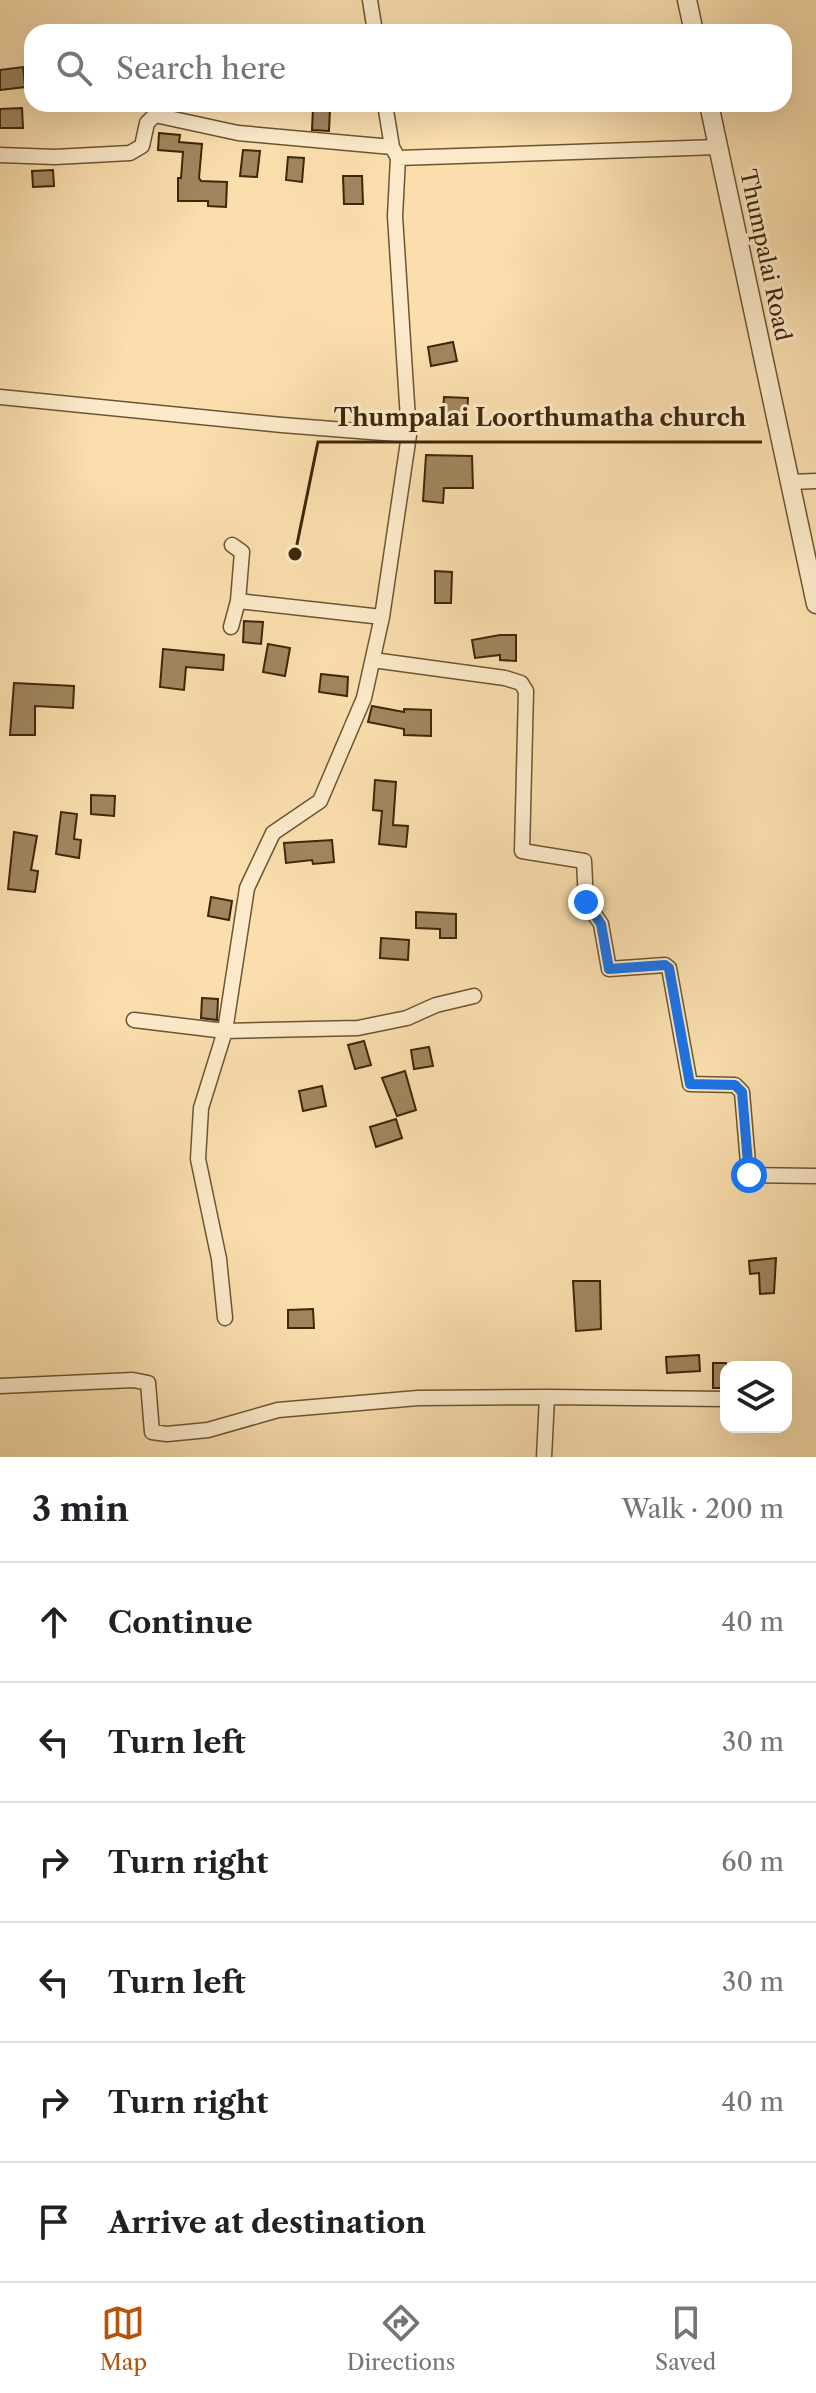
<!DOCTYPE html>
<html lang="en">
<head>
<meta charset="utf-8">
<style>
  body { margin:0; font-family:"Libre Caslon Text",serif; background:#f2f2f2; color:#202124 }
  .controls { position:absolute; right:24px; bottom:24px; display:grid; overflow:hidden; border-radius:16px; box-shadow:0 8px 32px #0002 }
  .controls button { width:72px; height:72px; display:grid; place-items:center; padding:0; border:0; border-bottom:2px solid #e0e0e0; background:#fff; color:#202124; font:40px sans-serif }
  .stop { position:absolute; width:24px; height:24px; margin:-18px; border:6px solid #1a73e8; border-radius:50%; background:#fff }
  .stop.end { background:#1a73e8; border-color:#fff; box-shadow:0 2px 8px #0008 }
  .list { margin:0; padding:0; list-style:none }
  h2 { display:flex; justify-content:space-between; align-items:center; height:104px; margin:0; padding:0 32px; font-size:34px }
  h2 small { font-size:26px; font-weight:400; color:#757577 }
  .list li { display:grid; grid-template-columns:52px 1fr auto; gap:24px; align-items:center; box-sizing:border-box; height:120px; padding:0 32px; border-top:2px solid #e0e0e0 }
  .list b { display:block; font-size:30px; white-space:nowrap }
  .list em { font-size:26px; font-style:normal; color:#757577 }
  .icon { flex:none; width:44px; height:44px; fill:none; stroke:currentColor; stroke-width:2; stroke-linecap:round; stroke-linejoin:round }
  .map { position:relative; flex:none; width:816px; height:1457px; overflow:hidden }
  .search { position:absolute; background:#fff; box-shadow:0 8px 32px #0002; left:24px; right:24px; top:24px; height:88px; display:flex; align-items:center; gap:20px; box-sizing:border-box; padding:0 28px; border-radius:24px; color:#757577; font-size:30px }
  .sheet { height:824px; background:#fff }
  nav { display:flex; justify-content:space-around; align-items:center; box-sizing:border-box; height:112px; border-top:2px solid #e0e0e0; background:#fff; font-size:22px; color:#757577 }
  nav a { display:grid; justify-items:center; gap:4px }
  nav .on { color:#b45309 }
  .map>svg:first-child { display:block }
  .building { fill:#a0865f; stroke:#3e2709; stroke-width:2 }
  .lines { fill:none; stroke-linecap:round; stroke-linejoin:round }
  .minor-casing { stroke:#6d5532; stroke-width:17 }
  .tertiary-casing { stroke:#6d5532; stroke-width:21 }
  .minor { stroke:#fceaca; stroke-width:14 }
  .tertiary { stroke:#fceaca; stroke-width:18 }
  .route { stroke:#1a73e8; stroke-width:10 }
  .labels { text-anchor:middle; stroke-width:6; stroke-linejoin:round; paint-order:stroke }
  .street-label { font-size:22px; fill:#3e2709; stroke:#fceaca }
  .leader { fill:none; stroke:#3e2709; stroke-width:3 }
  .callout-dot { fill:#3e2709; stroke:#fceaca; stroke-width:3 }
  .callout-label { font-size:24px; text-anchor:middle; font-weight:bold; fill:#3e2709; stroke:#fceaca; stroke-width:6; stroke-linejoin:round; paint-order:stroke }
</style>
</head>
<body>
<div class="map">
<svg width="816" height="1457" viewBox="0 0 816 1457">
  <rect width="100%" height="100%" fill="#fadeae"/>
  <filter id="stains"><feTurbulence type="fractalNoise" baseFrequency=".0025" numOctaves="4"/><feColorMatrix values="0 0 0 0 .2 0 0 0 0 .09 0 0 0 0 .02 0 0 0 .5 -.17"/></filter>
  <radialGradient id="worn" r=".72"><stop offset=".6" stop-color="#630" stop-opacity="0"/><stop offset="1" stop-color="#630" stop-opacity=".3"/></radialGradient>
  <!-- building -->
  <path class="building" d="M23 67 25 87 0 90V70Z
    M22 108 23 128H0V109Z
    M313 108 330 109 329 131 312 130Z
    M159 133 180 135 179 142 202 144 199 178 201 181 227 182 226 207 208 206V201H178V178H181L183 152 158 150Z
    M243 150 260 151 257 177 240 176Z
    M288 157 304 158 302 182 286 180Z
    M53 170 54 186 33 187 32 171Z
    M343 176H362L363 204H344Z
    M453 342 457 361 431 366 428 347Z
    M444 397 468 398 467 414 443 413Z
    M426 455 472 456 473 488H444L443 503 423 501Z
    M435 571 452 572 451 603H435Z
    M244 621 263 622 261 644 243 642Z
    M500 635H516V661L500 660V655L475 658 472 640Z
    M268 644 290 648 285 676 263 672Z
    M163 649 224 655 223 670 186 667 184 690 160 687Z
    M321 674 348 677 347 696 319 692Z
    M14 683 74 686 73 708 35 706V735H10Z
    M372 706 404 712V709L431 710V736L404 735V729L368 722Z
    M375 780 396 782 393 825 408 826 406 847 379 844 382 811 373 810Z
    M91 795 115 796 114 816 91 814Z
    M61 812 77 814 74 839 81 840 79 858 56 854Z
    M14 832 37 836 31 870 38 871 35 892 8 889Z
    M332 840 334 862 313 864 312 860 286 863 284 843Z
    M211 897 232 901 229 920 208 916Z
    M416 912 456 914V938H440V929L416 928Z
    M381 938 409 940 408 960 380 958Z
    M202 998 218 999 217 1020 201 1018Z
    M364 1041 371 1065 355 1069 348 1045Z
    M429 1047 433 1066 414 1069 411 1050Z
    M405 1071 416 1110 397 1116 382 1078Z
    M322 1086 326 1106 303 1111 299 1091Z
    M396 1119 402 1138 376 1147 370 1127Z
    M776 1258 774 1293 760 1294 759 1273 750 1274 749 1261Z
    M573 1281H600L601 1329 576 1331Z
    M313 1309 314 1328H288V1310Z
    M699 1355 700 1371 667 1373 666 1357Z
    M713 1363H726V1388H713Z"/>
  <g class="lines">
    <!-- minor casing -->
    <g class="minor-casing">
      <path id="minor" d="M370 0 375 32
        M0 155 55 157 130 153 142 146 147 123 155 115 238 133 392 147
        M398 158 718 147
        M0 397 282 425 409 435
        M790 482 816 481
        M238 601 382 617
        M231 627 238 601 242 552 232 545
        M373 660 505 678 521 683 526 691 522 851 584 861 586 902 601 924 609 969 665 965 669 968 690 1084 735 1085 742 1092 749 1175 816 1176
        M134 1020 225 1031 358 1028 407 1018 436 1005 474 996
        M225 1318 219 1259 198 1159 201 1108 225 1031 247 888 273 833 320 801 364 698 382 617 409 435 395 216 398 158 392 147 385 104
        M0 1386 133 1380 148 1383 152 1432 167 1434 208 1430 278 1410 418 1398 547 1397
        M544 1457 547 1397 726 1399"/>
    </g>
    <!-- tertiary casing -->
    <g class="tertiary-casing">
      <path id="tertiary" d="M687 0 694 32
        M709 104 816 604"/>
    </g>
    <!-- minor -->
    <use href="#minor" class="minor"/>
    <!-- tertiary -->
    <use href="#tertiary" class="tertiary"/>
  </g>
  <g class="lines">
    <!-- route -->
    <path class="route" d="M586 902 601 924 609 969 665 965 669 968 690 1084 735 1085 742 1092 749 1175"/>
  </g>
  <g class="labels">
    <!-- street labels -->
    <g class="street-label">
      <text transform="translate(766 255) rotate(78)" y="8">Thumpalai Road</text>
    </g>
  </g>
  <!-- callouts -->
  <path class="leader" d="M295 554L318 442H762"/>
  <circle class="callout-dot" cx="295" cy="554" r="8"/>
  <g class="callout-label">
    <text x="540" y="426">Thumpalai Loorthumatha church</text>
  </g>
  <rect width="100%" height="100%" filter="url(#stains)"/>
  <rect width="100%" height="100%" fill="url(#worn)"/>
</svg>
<div class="controls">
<button><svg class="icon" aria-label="layers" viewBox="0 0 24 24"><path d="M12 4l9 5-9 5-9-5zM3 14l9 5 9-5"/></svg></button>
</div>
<div class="stop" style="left:749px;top:1175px"></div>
<div class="stop end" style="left:586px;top:902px"></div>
<div class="search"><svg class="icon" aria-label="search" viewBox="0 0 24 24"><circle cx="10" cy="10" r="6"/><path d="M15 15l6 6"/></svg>Search here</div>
</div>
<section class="sheet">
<h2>3 min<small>Walk · 200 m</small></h2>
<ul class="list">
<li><svg class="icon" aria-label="ahead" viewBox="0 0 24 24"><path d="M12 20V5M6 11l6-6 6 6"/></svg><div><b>Continue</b></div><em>40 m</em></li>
<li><svg class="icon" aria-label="left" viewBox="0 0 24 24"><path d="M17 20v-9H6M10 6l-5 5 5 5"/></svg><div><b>Turn left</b></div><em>30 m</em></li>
<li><svg class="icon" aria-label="right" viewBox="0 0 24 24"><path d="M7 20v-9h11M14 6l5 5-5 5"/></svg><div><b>Turn right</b></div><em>60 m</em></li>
<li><svg class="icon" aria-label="left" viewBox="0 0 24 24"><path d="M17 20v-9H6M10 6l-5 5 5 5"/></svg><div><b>Turn left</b></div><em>30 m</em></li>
<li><svg class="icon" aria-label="right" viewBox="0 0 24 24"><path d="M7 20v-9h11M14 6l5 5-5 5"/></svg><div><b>Turn right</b></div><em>40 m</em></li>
<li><svg class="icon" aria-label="arrive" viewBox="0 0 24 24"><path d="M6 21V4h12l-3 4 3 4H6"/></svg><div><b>Arrive at destination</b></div></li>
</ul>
</section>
<nav>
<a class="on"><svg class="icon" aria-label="map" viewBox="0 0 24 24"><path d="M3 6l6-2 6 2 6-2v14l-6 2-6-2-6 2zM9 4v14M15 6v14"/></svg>Map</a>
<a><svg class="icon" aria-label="directions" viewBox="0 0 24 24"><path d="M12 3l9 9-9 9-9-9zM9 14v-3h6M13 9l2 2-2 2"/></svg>Directions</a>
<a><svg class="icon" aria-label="saved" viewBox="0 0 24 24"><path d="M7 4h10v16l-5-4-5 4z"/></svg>Saved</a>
</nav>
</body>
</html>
